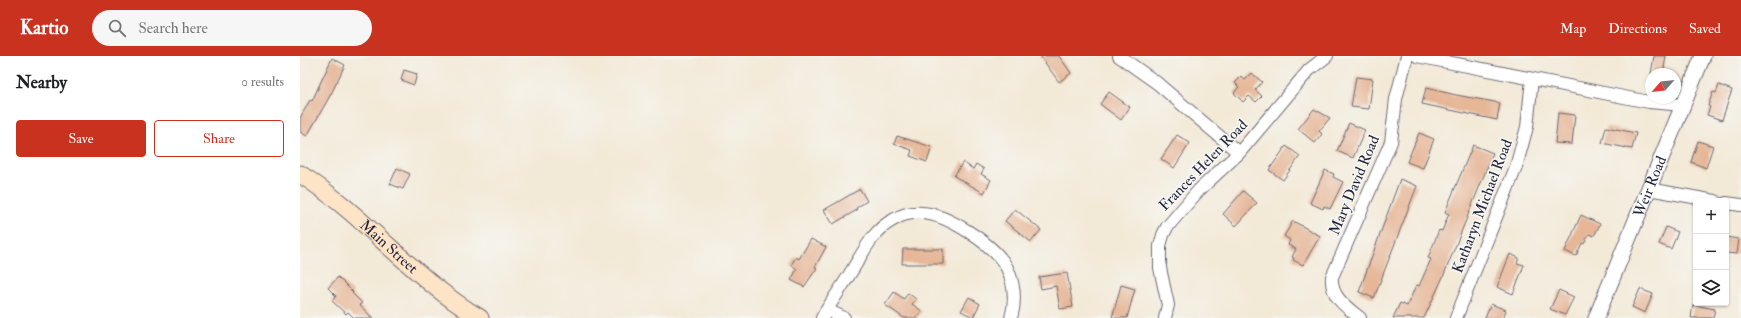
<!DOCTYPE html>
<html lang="en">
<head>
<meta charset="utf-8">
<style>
  body { margin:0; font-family:"IM FELL Double Pica",serif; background:#f6f6f6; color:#202124 }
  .controls { position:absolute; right:12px; bottom:12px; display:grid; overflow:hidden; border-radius:4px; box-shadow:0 1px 3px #0004 }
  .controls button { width:36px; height:36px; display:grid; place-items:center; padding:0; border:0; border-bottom:1px solid #e0e0e0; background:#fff; color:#202124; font:20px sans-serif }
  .compass { position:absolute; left:1345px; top:12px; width:36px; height:36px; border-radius:50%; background:#fff; box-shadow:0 1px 3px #0004; rotate:242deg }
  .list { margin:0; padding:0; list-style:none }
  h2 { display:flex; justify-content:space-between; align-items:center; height:52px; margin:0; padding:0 16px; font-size:17px }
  h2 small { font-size:13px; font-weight:400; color:#757577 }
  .actions { display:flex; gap:8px; padding:12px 16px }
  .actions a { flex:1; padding:9px 0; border:1px solid #c8321e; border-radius:4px; text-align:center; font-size:14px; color:#c8321e }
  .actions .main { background:#c8321e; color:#fff }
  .icon { flex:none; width:22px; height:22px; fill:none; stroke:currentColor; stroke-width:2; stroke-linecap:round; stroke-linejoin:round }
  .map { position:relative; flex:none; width:1441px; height:262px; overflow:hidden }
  header { display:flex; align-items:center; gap:24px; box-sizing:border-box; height:56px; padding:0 20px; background:#c8321e; color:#fff }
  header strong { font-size:19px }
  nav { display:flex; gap:22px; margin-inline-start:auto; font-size:14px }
  .search { width:280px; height:36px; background:#f6f6f6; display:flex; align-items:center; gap:10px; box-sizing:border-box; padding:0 14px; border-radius:22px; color:#757577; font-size:15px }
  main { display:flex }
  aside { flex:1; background:#fff }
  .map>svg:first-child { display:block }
  .building { fill:#e6b697 }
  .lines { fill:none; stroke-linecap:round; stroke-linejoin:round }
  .minor-casing { stroke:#6b6872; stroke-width:14 }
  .tertiary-casing { stroke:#6b6872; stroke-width:17 }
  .secondary-casing { stroke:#6b6872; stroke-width:19 }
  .minor { stroke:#fff; stroke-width:12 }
  .tertiary { stroke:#fff; stroke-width:15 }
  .secondary { stroke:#fee4c6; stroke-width:17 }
  .labels { text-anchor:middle; stroke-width:3.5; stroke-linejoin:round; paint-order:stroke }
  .street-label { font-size:15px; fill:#22223b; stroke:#f6f6f2 }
</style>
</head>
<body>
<header>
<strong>Kartio</strong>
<div class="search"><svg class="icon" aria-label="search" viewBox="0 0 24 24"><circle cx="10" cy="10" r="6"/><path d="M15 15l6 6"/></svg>Search here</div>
<nav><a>Map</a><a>Directions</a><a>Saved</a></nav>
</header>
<main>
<aside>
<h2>Nearby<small>0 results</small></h2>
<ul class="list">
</ul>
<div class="actions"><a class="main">Save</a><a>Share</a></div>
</aside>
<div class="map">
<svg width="1441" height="262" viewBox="0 0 1441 262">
  <rect width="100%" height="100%" fill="#f6f6f2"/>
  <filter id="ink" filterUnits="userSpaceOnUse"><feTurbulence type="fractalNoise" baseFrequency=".025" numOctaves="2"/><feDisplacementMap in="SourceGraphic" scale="8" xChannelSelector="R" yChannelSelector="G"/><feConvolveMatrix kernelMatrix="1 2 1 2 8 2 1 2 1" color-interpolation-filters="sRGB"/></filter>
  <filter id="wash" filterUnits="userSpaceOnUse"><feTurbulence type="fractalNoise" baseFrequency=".012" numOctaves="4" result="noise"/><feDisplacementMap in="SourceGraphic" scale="16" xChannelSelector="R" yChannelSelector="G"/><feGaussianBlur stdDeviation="0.9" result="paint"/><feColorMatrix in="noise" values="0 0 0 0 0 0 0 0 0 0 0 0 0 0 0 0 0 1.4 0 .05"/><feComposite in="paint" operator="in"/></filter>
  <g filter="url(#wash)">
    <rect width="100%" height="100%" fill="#f3e9d7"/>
    <g id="blocks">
      <!-- building -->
      <path class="building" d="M740 0H759L771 17 759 26Z
        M1354 0H1366L1363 18H1351Z
        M32 2 45 9 31 38 7 80 0 76V62L10 44 12 45Z
        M104 14 117 18 114 29 101 24Z
        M952 17 962 26 955 34 962 40 956 46 949 40 943 46 934 37 939 31 935 27 941 21 945 24Z
        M1056 21 1073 23 1069 53 1051 51Z
        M1419 29 1432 34 1422 64 1407 59 1410 51 1408 50 1413 36 1416 37Z
        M1126 32 1156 39 1200 47 1197 64 1122 48Z
        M809 36 830 51 821 64 800 48Z
        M1014 53 1030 62 1019 75 1022 78 1015 87 998 73Z
        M1258 57 1275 59 1272 88 1255 87Z
        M1049 67 1065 74 1053 102 1037 95Z
        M1306 71 1336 77 1332 93 1302 87Z
        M1119 77 1134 83 1123 112 1107 106Z
        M877 79 890 87 874 112 861 103Z
        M597 80 632 91 627 106 610 100 612 94 594 88Z
        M1398 85 1413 90 1406 112 1391 106Z
        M1173 89 1193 97 1143 221 1124 262H1093L1100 247 1107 250 1116 229 1119 230 1131 203 1128 202 1139 174 1142 175 1149 158 1145 156Z
        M986 90 1000 100 983 124 969 114Z
        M663 106 673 113 676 108 684 113 681 118 691 124 684 137 654 120Z
        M97 112 110 118 103 133 90 128Z
        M1025 114 1034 118 1033 121 1043 126 1030 153 1024 150 1023 153 1010 147Z
        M1100 123 1117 130 1074 242 1059 236Z
        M560 133 567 145 556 152 557 154 533 168 524 154Z
        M943 135 957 147 936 170 923 158Z
        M715 153 741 174 731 186 705 165Z
        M1281 159 1300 168 1294 180 1289 178 1284 188 1282 187 1276 200 1265 195Z
        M993 165 1020 180 1003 209 993 204 994 202 992 201 996 193 988 189 990 184 984 180Z
        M1366 171 1378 176 1371 193 1359 188Z
        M1426 181 1439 183 1437 198 1426 197Z
        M511 183 526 191 515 211 517 212 504 231 491 224 497 213 491 209 496 201 499 203Z
        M603 193H643V208H602Z
        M1210 198 1219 202 1217 207 1224 209 1213 238 1197 231Z
        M767 217 773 251 760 253 756 230 741 233 739 221Z
        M38 221 53 236 52 237 62 247 59 249 73 262H54L48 256 46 258 32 245 36 240 28 232Z
        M821 229 835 233 827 262H812Z
        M1340 233 1353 238 1345 257 1332 251Z
        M1259 234 1274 241 1265 259 1250 253Z
        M594 236 604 243 608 237 616 243 612 248 622 255 617 262H604L585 249Z
        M669 241 680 248 673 261 661 255Z
        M1191 248 1206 254 1203 262H1185Z
        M1393 249 1415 253 1413 262H1391Z"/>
    </g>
  </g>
  <g filter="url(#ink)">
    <use href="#blocks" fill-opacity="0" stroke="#6b6872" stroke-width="1"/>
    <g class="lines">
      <!-- minor casing -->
      <g class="minor-casing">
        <path id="minor" d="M819 0 857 27 939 97
          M1117 0 1349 46 1383 49
          M1349 133 1415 145
          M1426 147 1441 149
          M527 254 544 262
          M522 262C531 246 542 231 551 216 563 197 573 174 593 164 601 159 612 156 622 157 647 158 695 189 707 212 714 227 716 245 711 262
          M865 262 868 249 860 212V190L863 179 867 171 899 134 939 97 1009 14 1027 0
          M1060 262C1046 251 1030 240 1032 221L1091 86 1096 43 1107 0
          M1156 262 1216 111 1227 71 1232 23"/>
      </g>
      <!-- tertiary casing -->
      <g class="tertiary-casing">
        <g id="tertiary">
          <path id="s1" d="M1296 262 1403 0"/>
        </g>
      </g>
      <!-- secondary casing -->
      <g class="secondary-casing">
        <g id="secondary">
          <path id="s2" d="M0 118C65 159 113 223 180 262"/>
        </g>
      </g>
      <!-- minor -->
      <use href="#minor" class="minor"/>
      <!-- tertiary -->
      <use href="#tertiary" class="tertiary"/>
      <!-- secondary -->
      <use href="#secondary" class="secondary"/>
    </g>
  </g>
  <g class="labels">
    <!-- street labels -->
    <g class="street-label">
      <text transform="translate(903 109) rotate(-46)" y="5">Frances Helen Road</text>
      <text transform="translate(1054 129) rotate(-67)" y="5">Mary David Road</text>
      <text dy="5" stroke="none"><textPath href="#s1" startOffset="142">Weir Road</textPath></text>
      <text transform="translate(1182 150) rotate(-69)" y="5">Katharyn Michael Road</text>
      <text dy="5" stroke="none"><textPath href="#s2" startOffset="115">Main Street</textPath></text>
    </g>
  </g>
</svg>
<div class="controls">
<button>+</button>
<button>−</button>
<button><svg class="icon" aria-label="layers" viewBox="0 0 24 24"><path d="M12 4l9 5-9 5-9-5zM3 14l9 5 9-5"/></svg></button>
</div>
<svg class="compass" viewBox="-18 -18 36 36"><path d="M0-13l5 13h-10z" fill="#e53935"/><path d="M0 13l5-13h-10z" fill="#757577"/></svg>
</div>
</main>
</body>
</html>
